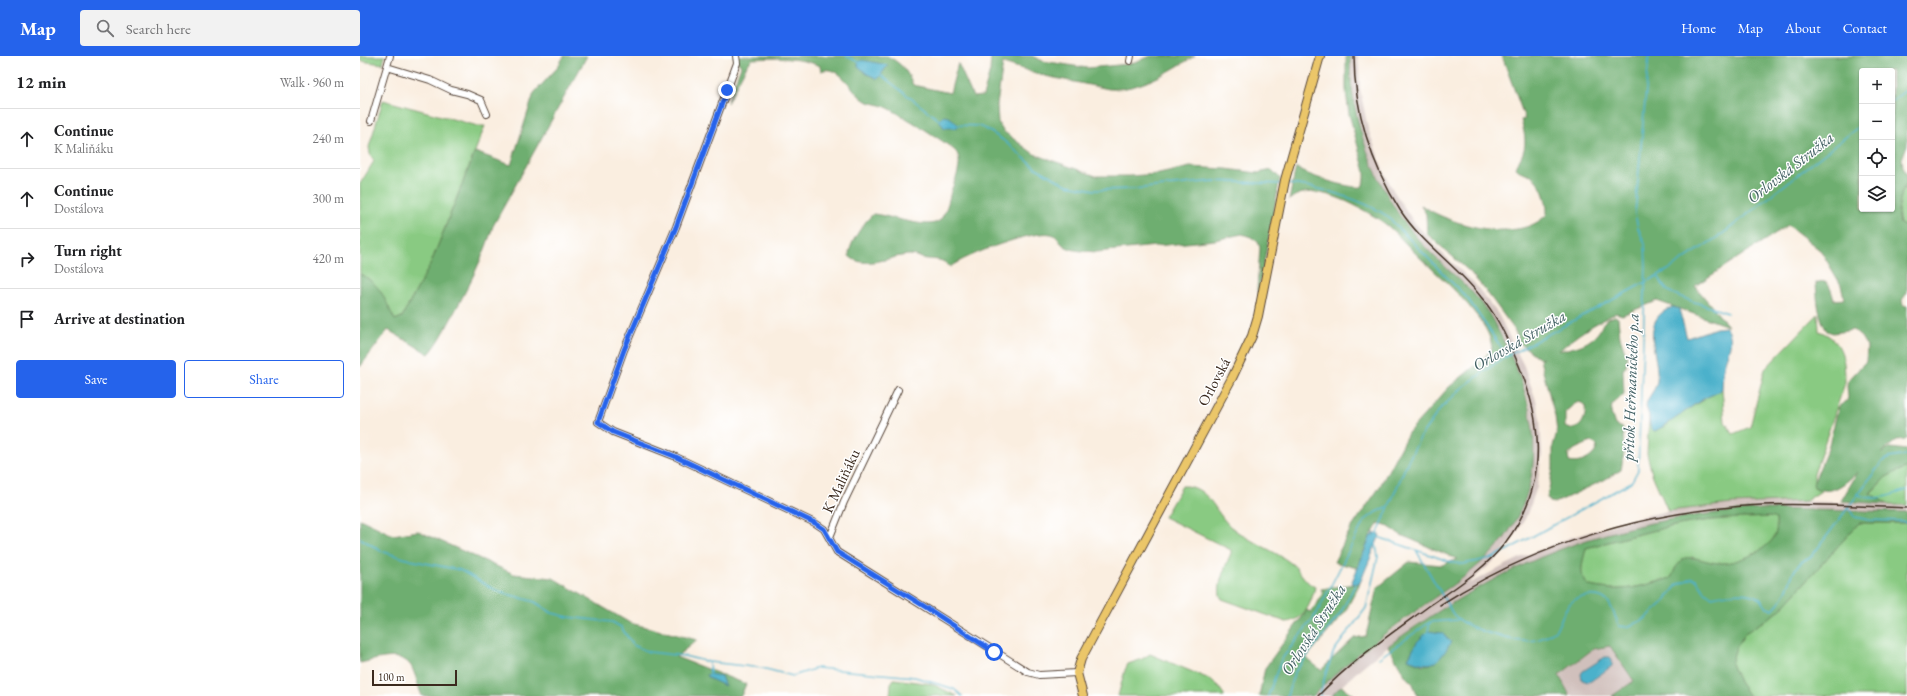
<!DOCTYPE html>
<html lang="en">
<head>
<meta charset="utf-8">
<style>
  body { margin:0; font-family:"EB Garamond",serif; background:#f2f2f2; color:#202124 }
  .controls { position:absolute; right:12px; top:12px; display:grid; overflow:hidden; border-radius:4px; box-shadow:0 1px 3px #0004 }
  .controls button { width:36px; height:36px; display:grid; place-items:center; padding:0; border:0; border-bottom:1px solid #e0e0e0; background:#fff; color:#202124; font:20px sans-serif }
  .scale { position:absolute; left:12px; bottom:10px; width:85px; box-sizing:border-box; padding-left:4px; border:2px solid #3b2a1e; border-top:0; font-size:11px; line-height:14px; white-space:nowrap; color:#3b2a1e; -webkit-text-stroke:3px #fff; paint-order:stroke }
  .stop { position:absolute; width:12px; height:12px; margin:-9px; border:3px solid #2563eb; border-radius:50%; background:#fff }
  .stop.end { background:#2563eb; border-color:#fff; box-shadow:0 1px 4px #0008 }
  .list { margin:0; padding:0; list-style:none }
  h2 { display:flex; justify-content:space-between; align-items:center; height:52px; margin:0; padding:0 16px; font-size:17px }
  h2 small { font-size:13px; font-weight:400; color:#757577 }
  .list li { display:grid; grid-template-columns:26px 1fr auto; gap:12px; align-items:center; box-sizing:border-box; height:60px; padding:0 16px; border-top:1px solid #e0e0e0 }
  .list b { display:block; font-size:15px; white-space:nowrap }
  .list p { margin:0; font-size:13px; white-space:nowrap; color:#757577 }
  .list em { font-size:13px; font-style:normal; color:#757577 }
  .actions { display:flex; gap:8px; padding:12px 16px }
  .actions a { flex:1; padding:9px 0; border:1px solid #2563eb; border-radius:4px; text-align:center; font-size:14px; color:#2563eb }
  .actions .main { background:#2563eb; color:#fff }
  .icon { flex:none; width:22px; height:22px; fill:none; stroke:currentColor; stroke-width:2; stroke-linecap:round; stroke-linejoin:round }
  .map { position:relative; flex:none; width:1547px; height:640px; overflow:hidden }
  header { display:flex; align-items:center; gap:24px; box-sizing:border-box; height:56px; padding:0 20px; background:#2563eb; color:#fff }
  header strong { font-size:19px }
  nav { display:flex; gap:22px; margin-inline-start:auto; font-size:14px }
  .search { width:280px; height:36px; background:#f2f2f2; display:flex; align-items:center; gap:10px; box-sizing:border-box; padding:0 14px; border-radius:4px; color:#757577; font-size:15px }
  main { display:flex }
  aside { flex:1; background:#fff }
  .map>svg:first-child { display:block }
  .industrial { fill:#d0c0bc }
  .green { fill:#89ca82; stroke:#627a50 }
  .forest { fill:#6eae70; stroke:#546c47; fill-rule:evenodd }
  .water { fill:#4cb1cb; stroke:#446e74 }
  .lines { fill:none; stroke-linecap:round; stroke-linejoin:round }
  .stream { stroke:#4cb1cb; stroke-width:1.5 }
  .minor-casing { stroke:#58473b; stroke-width:8 }
  .major-casing { stroke:#58473b; stroke-width:10 }
  .minor { stroke:#fff; stroke-width:6 }
  .major { stroke:#ebc669; stroke-width:8 }
  .rail { stroke:#3b2a1e; stroke-width:1.5 }
  .route { stroke:#2563eb; stroke-width:5 }
  .labels { text-anchor:middle; stroke-width:3; stroke-linejoin:round; paint-order:stroke }
  .street-label { font-size:15px; fill:#3b2a1e; stroke:#fff }
  .water-label { font-size:16px; font-style:italic; fill:#426063; stroke:#fff }
</style>
</head>
<body>
<header>
<strong>Map</strong>
<div class="search"><svg class="icon" aria-label="search" viewBox="0 0 24 24"><circle cx="10" cy="10" r="6"/><path d="M15 15l6 6"/></svg>Search here</div>
<nav><a>Home</a><a>Map</a><a>About</a><a>Contact</a></nav>
</header>
<main>
<aside>
<h2>12 min<small>Walk · 960 m</small></h2>
<ul class="list">
<li><svg class="icon" aria-label="ahead" viewBox="0 0 24 24"><path d="M12 20V5M6 11l6-6 6 6"/></svg><div><b>Continue</b><p>K Maliňáku</p></div><em>240 m</em></li>
<li><svg class="icon" aria-label="ahead" viewBox="0 0 24 24"><path d="M12 20V5M6 11l6-6 6 6"/></svg><div><b>Continue</b><p>Dostálova</p></div><em>300 m</em></li>
<li><svg class="icon" aria-label="right" viewBox="0 0 24 24"><path d="M7 20v-9h11M14 6l5 5-5 5"/></svg><div><b>Turn right</b><p>Dostálova</p></div><em>420 m</em></li>
<li><svg class="icon" aria-label="arrive" viewBox="0 0 24 24"><path d="M6 21V4h12l-3 4 3 4H6"/></svg><div><b>Arrive at destination</b></div></li>
</ul>
<div class="actions"><a class="main">Save</a><a>Share</a></div>
</aside>
<div class="map">
<svg width="1547" height="640" viewBox="0 0 1547 640">
  <rect width="100%" height="100%" fill="#fff"/>
  <filter id="ink" filterUnits="userSpaceOnUse"><feTurbulence type="fractalNoise" baseFrequency=".025" numOctaves="2"/><feDisplacementMap in="SourceGraphic" scale="8" xChannelSelector="R" yChannelSelector="G"/><feConvolveMatrix kernelMatrix="1 2 1 2 8 2 1 2 1" color-interpolation-filters="sRGB"/></filter>
  <filter id="wash" filterUnits="userSpaceOnUse"><feTurbulence type="fractalNoise" baseFrequency=".012" numOctaves="4" result="noise"/><feDisplacementMap in="SourceGraphic" scale="16" xChannelSelector="R" yChannelSelector="G"/><feGaussianBlur stdDeviation="0.9" result="paint"/><feColorMatrix in="noise" values="0 0 0 0 0 0 0 0 0 0 0 0 0 0 0 0 0 1.4 0 .05"/><feComposite in="paint" operator="in"/></filter>
  <g filter="url(#wash)">
    <rect width="100%" height="100%" fill="#faeee0"/>
    <!-- industrial -->
    <path class="industrial" d="M990 0H998L1000 33 1008 73 1023 113 1033 134 1053 165 1082 197 1114 227 1138 258 1164 310 1176 344 1180 363 1182 398 1177 431 1171 448 1165 463 1148 490 1135 504 1108 528 1162 501 1209 482 1279 461 1308 455 1371 448 1430 445 1547 448V456L1430 453 1371 455 1310 463 1244 479 1165 508 1119 531 1058 568 1028 590 1002 611 971 640H953L967 625 994 602 1101 523 1129 499 1142 485 1164 445 1169 429 1174 398 1172 364 1169 346 1157 313 1132 262 1109 232 1076 202 1047 170 1026 137 1016 117 1007 96 995 55Z
      M1251 590 1274 625 1252 640H1210L1199 619 1233 593Z"/>
    <!-- green -->
    <path class="green" d="M0 0H25L23 8 0 5Z
      M23 44 118 70H125L71 207 42 261 35 264 9 223 0 218V128L14 105 10 98 9 91Z
      M1547 126V171L1540 168C1535 154 1540 138 1547 126Z
      M1458 258 1459 275C1483 284 1485 303 1485 327L1454 418V431L1461 435 1446 445 1371 448 1308 455 1292 418 1287 398 1289 357V369L1304 371C1316 361 1329 352 1343 344 1349 339 1356 338 1362 333L1365 366 1373 378 1390 371 1405 313Z
      M1547 411V449H1529L1510 438 1526 421Z
      M822 430C849 429 854 456 871 471 889 486 913 493 932 508 941 515 944 526 955 531 951 547 945 565 926 566L862 543C854 534 867 507 871 497V494L804 461Z
      M1410 461 1416 463C1416 467 1417 472 1416 476 1413 493 1375 509 1359 507 1350 507 1340 503 1332 501L1316 511 1311 522C1286 529 1266 536 1241 532 1235 531 1228 531 1225 525 1218 516 1224 502 1226 492 1268 481 1308 469 1351 464 1371 462 1390 462 1410 461Z
      M1499 467H1547V640H1389L1379 626 1371 608 1375 594 1385 577 1418 556Z
      M790 598 847 622 858 630 865 640H758L765 614 768 608 782 603Z
      M534 623 572 628 597 640H530L531 627Z"/>
    <!-- forest -->
    <path class="forest" d="M204 0H227L133 170C124 201 108 231 93 259 86 272 79 287 69 298L28 274 0 311V218C23 230 24 243 35 264L42 261 71 207 115 96 151 109 174 37 197 12Z
      M373 0H527C540 6 548 15 553 29L590 37 598 7 613 41 623 40 630 15 631 0H672L683 5 727 12 769 8 791 0H835C809 15 780 35 749 33L685 20 643 7 637 49 638 66 643 75 674 98 736 120H769L799 118 830 111 866 113 898 117 912 114 920 122 898 239 897 233 900 192 898 186 891 181 882 178 855 184 737 196C727 195 710 196 702 188 698 184 697 179 691 178 672 174 606 199 590 211 583 203 578 204 568 203 561 203 557 199 550 199 532 199 505 215 489 200 488 189 504 166 513 158 528 159 571 175 580 164 586 157 589 144 591 135 595 124 603 109 597 97 593 90 537 56 526 51 520 48 512 48 506 45 492 38 481 7 461 15L460 10C439 1 415 2 392 3L386 11 367 47 381 10Z
      M986 0H990C990 55 1008 111 1038 157 1049 174 1063 189 1077 203 1091 217 1107 229 1119 244 1132 260 1140 278 1149 296 1179 360 1187 424 1143 484 1121 512 1089 531 1060 552 1023 579 985 606 953 640H899L905 612 947 554 950 556 957 548 963 537 961 533 1000 527 985 556 946 602 961 614 994 582 1006 580 1017 532 1049 506 1082 509 1097 503 1041 479 1026 469 1019 467 1011 479 997 512 974 506 990 474 1019 432 1048 377 1089 331 1120 306 1132 293C1131 284 1129 278 1124 270 1106 242 1078 219 1053 195 1043 185 1032 172 1020 164 998 150 952 123 929 144L936 111C943 119 991 133 1002 131L1005 123V116L989 58 986 36Z
      M1142 0H1547V89L1542 103 1543 111 1547 119V126L1542 136 1538 155 1540 168 1547 171V237L1542 244 1543 249 1547 250V383L1537 384 1521 397 1531 392 1547 394V411L1526 421 1510 437 1527 448 1481 445 1498 416C1485 427 1472 441 1454 431L1453 428 1468 392 1479 350 1487 345 1488 341 1487 330 1488 325 1506 305 1507 291 1501 281 1493 274 1473 277 1467 275C1458 261 1457 243 1456 227 1469 221 1471 234 1474 244L1484 243 1481 229 1461 195 1428 169 1335 230 1368 270 1297 245 1262 259 1256 257C1236 267 1215 279 1199 295 1212 291 1225 291 1236 279 1245 270 1238 266 1255 260L1258 262 1260 281 1267 301 1266 310 1263 314 1264 338 1252 349 1251 357 1255 369 1263 372 1264 397 1261 414 1244 424 1195 447 1190 446 1187 442 1193 413V390L1197 376 1195 360 1180 304 1183 302 1180 303 1160 287 1154 273 1126 235 1110 216 1067 178 1066 158 1061 149C1090 169 1160 189 1187 158 1188 146 1181 125 1170 119 1165 116 1161 117 1156 112 1158 106 1161 102 1163 97 1167 85 1164 76 1161 64L1165 63ZM1502 15H1532V153H1502ZM1217 346 1222 347 1225 350C1227 362 1220 378 1205 371V356ZM1231 386 1237 389C1237 401 1220 409 1209 406L1208 399 1215 393Z
      M1402 453 1547 456V467H1499L1418 556 1385 577 1375 594 1371 608 1379 626 1389 640H1252L1274 625 1250 590 1233 593 1199 619 1210 640H1058L1053 628 1046 621 1028 590C1104 534 1189 489 1282 469 1322 460 1362 456 1402 453ZM1410 461 1416 463C1416 467 1417 472 1416 476 1413 493 1376 508 1360 507 1348 507 1337 500 1324 502L1316 511 1311 522C1286 529 1266 536 1241 532 1235 531 1228 531 1225 525 1218 516 1224 502 1226 492 1268 481 1308 469 1351 464 1371 462 1390 462 1410 461ZM1068 575 1071 608 1063 609 1048 603 1057 586Z
      M0 463 33 479 58 475 154 518 193 522 270 567 337 584 316 601 386 628 381 640H62C58 631 57 623 53 614 45 593 16 604 0 607Z
      M981 630 995 640H971Z"/>
    <!-- water -->
    <path class="water" d="M502 4 528 9 518 23 507 18 498 10V6Z
      M584 60C591 61 594 64 598 69L597 72H584L579 64Z
      M1313 251 1319 253 1327 282 1356 272 1366 271C1376 284 1367 296 1364 311 1362 318 1363 326 1362 333 1355 339 1347 340 1340 345 1325 355 1311 367 1295 375L1292 374C1289 369 1290 365 1289 360 1288 356 1287 354 1286 351 1286 341 1296 335 1297 325 1300 300 1277 263 1313 251Z
      M1014 476 1020 479 1000 527 991 528 1011 479 1013 480Z
      M1068 575 1082 577 1091 586C1078 608 1073 613 1048 603L1057 586Z
      M1245 601H1250L1252 603V610L1231 625 1228 626 1222 624 1221 618 1223 615Z
      M350 618 361 620 365 630 348 622 346 619Z"/>
    <g class="lines">
      <!-- stream -->
      <path class="stream" d="M486 0 500 7
        M521 19 579 64
        M1532 45 1547 33
        M596 69 619 70 626 73 643 84 676 112 707 129 735 134 774 133 854 125 921 128
        M927 128C955 129 1004 144 1027 160L1108 243 1147 300
        M1298 220C1301 224 1303 230 1306 233 1315 242 1353 251 1367 257
        M1499 439C1516 446 1531 439 1547 434
        M1490 452 1495 461 1509 464 1542 465 1547 467
        M1017 479 1047 407 1062 378 1081 352 1103 331 1140 304 1308 214 1365 176 1502 68
        M1018 481 1056 494 1093 558C1102 568 1115 572 1128 577 1150 584 1175 592 1195 574 1201 568 1202 557 1208 550 1216 539 1240 535 1249 547 1253 554 1256 562 1259 570L1267 571 1285 563 1303 547 1317 529 1332 522 1336 523 1344 535 1352 541C1366 538 1386 534 1399 542 1402 544 1405 549 1407 552L1413 553C1416 550 1419 546 1422 543 1433 525 1429 510 1452 500L1522 406 1529 402 1547 399
        M0 482 21 495 50 504 100 514 137 535 175 546 192 557 208 561 252 566 261 571 273 589 289 596 324 600 349 606 402 612 433 620 457 612 555 621 594 633 602 640
        M1056 494 1094 507 1103 508 1133 502 1266 429 1272 425 1278 414 1286 210 1285 188 1278 172 1275 158 1289 0
        M1068 575 1070 566
        M1019 602 1070 566 1097 564
        M349 606 350 618
        M908 640 921 604 957 557 1004 465 1016 456 1027 451
        M927 640 934 617 980 558 996 527
        M960 640 965 620 974 595 1006 552 1018 501 1016 488"/>
    </g>
  </g>
  <g filter="url(#ink)">
    <g class="lines">
      <!-- minor casing -->
      <g class="minor-casing">
        <path id="minor" d="M376 0 377 7 367 34 316 171 264 294 238 366 253 376 314 400 455 467 464 473 477 496 668 616 679 619 717 617
          M770 5 771 0
          M27 11 70 24 91 34 107 38 121 44 127 58
          M11 65 30 0
          M470 481 484 446 538 334"/>
      </g>
      <!-- major casing -->
      <g class="major-casing">
        <path id="major" d="M723 640 717 617 721 603 872 322 892 280 898 260 925 124 960 0"/>
      </g>
      <!-- minor -->
      <use href="#minor" class="minor"/>
      <!-- major -->
      <use href="#major" class="major"/>
      <!-- rail -->
      <path class="rail" d="M1080 549C1176 487 1289 454 1402 449 1450 447 1499 450 1547 452
        M958 640C991 605 1031 578 1069 550 1096 531 1125 513 1145 487 1191 427 1183 360 1153 296 1144 276 1135 257 1121 241 1096 209 1063 189 1040 154 1011 108 994 54 994 0"/>
    </g>
  </g>
  <g class="lines" filter="url(#ink)">
    <!-- route -->
    <path class="route" d="M367 34 316 171 264 294 238 366 253 376 314 400 455 467 464 473 477 496 567 552 634 596"/>
  </g>
  <g class="labels">
    <!-- street labels -->
    <g class="street-label">
      <text transform="translate(854 326) rotate(-62)" y="5">Orlovská</text>
      <text transform="translate(481 425) rotate(-65)" y="5">K Maliňáku</text>
    </g>
    <!-- water labels -->
    <g class="water-label">
      <text transform="translate(1430 111) rotate(-38)" y="6">Orlovská Stružka</text>
      <text transform="translate(1159 284) rotate(-30)" y="6">Orlovská Stružka</text>
      <text transform="translate(1270 331) rotate(-88)" y="6">přítok Heřmanického p.a</text>
      <text transform="translate(953 573) rotate(-57)" y="6">Orlovská Stružka</text>
    </g>
  </g>
</svg>
<div class="controls">
<button>+</button>
<button>−</button>
<button><svg class="icon" aria-label="locate" viewBox="0 0 24 24"><circle cx="12" cy="12" r="6"/><path d="M12 2v4M12 18v4M2 12h4M18 12h4"/></svg></button>
<button><svg class="icon" aria-label="layers" viewBox="0 0 24 24"><path d="M12 4l9 5-9 5-9-5zM3 14l9 5 9-5"/></svg></button>
</div>
<div class="scale">100 m</div>
<div class="stop" style="left:634px;top:596px"></div>
<div class="stop end" style="left:367px;top:34px"></div>
</div>
</main>
</body>
</html>
